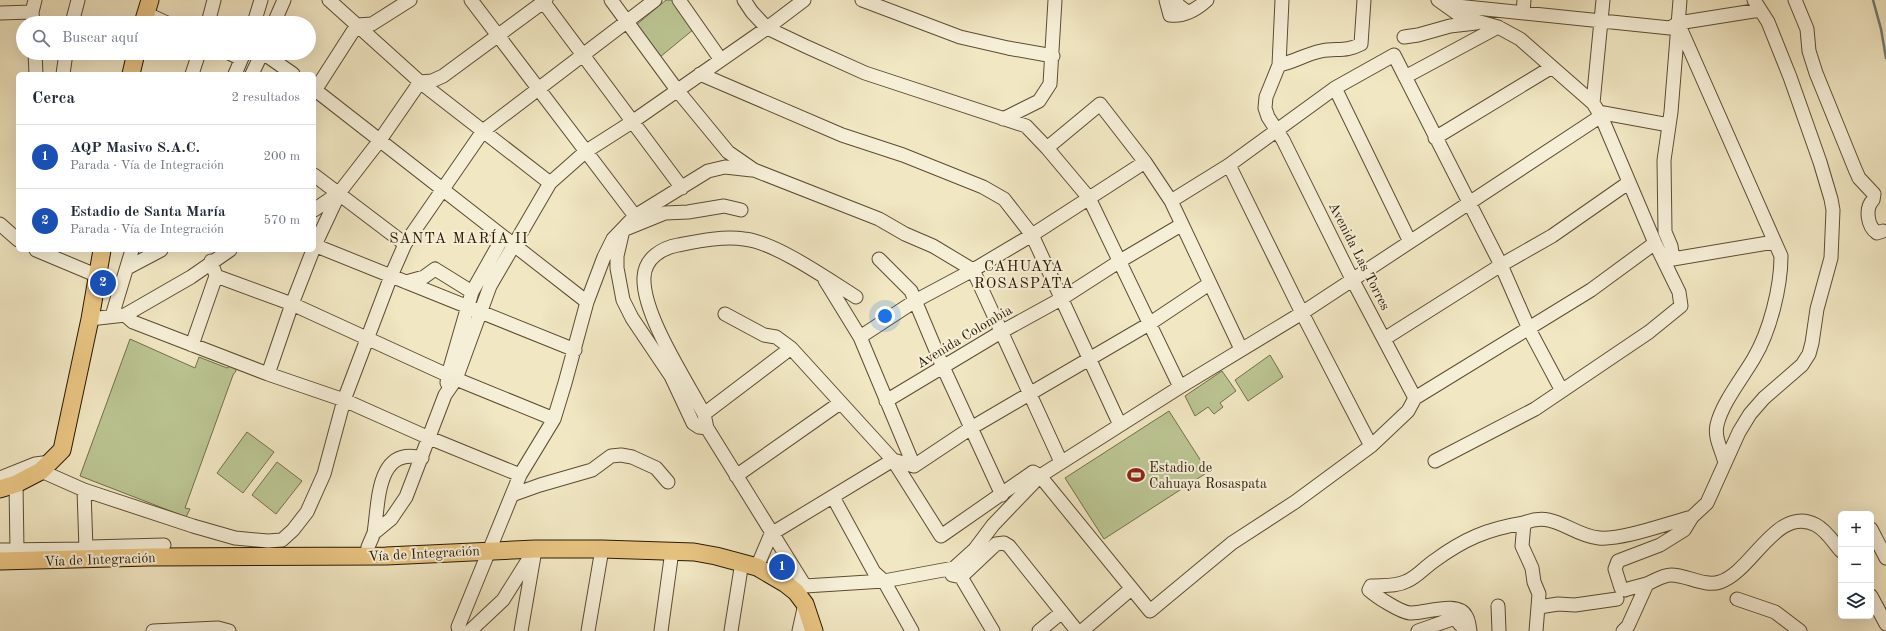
<!DOCTYPE html>
<html lang="es">
<head>
<meta charset="utf-8">
<style>
  body { margin:0; font-family:"Old Standard TT",serif; background:#f6f6f7; color:#1f2937 }
  .controls { position:absolute; right:12px; bottom:12px; display:grid; overflow:hidden; border-radius:6px; box-shadow:0 4px 16px #0002 }
  .controls button { width:36px; height:36px; display:grid; place-items:center; padding:0; border:0; border-bottom:1px solid #e0e1e3; background:#fff; color:#1f2937; font:20px sans-serif }
  .you { position:absolute; left:885px; top:316px; width:14px; height:14px; margin:-10px; border:3px solid #fff; border-radius:50%; background:#1a73e8; box-shadow:0 0 0 6px #1a73e833 }
  .badge { display:grid; place-items:center; width:26px; height:26px; border-radius:50%; background:#8f2418; color:#fff; font-size:13px; font-weight:700 }
  .pin { position:absolute; translate:-50% -50%; border:2px solid #fff; box-shadow:0 1px 4px #0006 }
  .list { margin:0; padding:0; list-style:none }
  h2 { display:flex; justify-content:space-between; align-items:center; height:52px; margin:0; padding:0 16px; font-size:17px }
  h2 small { font-size:13px; font-weight:400; color:#747a83 }
  .list li { display:grid; grid-template-columns:26px 1fr auto; gap:12px; align-items:center; box-sizing:border-box; height:64px; padding:0 16px; border-top:1px solid #e0e1e3 }
  .list b { display:block; font-size:15px; white-space:nowrap }
  .list p { margin:0; font-size:13px; white-space:nowrap; color:#747a83 }
  .list em { font-size:13px; font-style:normal; color:#747a83 }
  .icon { flex:none; width:22px; height:22px; fill:none; stroke:currentColor; stroke-width:2; stroke-linecap:round; stroke-linejoin:round }
  .map { position:relative; flex:none; width:1886px; height:631px; overflow:hidden }
  .search { position:absolute; background:#fff; box-shadow:0 4px 16px #0002; left:16px; top:16px; width:300px; height:44px; display:flex; align-items:center; gap:10px; box-sizing:border-box; padding:0 14px; border-radius:22px; color:#747a83; font-size:15px }
  .panel { position:absolute; background:#fff; box-shadow:0 4px 16px #0002; left:16px; top:72px; width:300px; height:180px; border-radius:6px }
  .map>svg:first-child { display:block }
  .green { fill:#bbc593; stroke:#736f4a }
  .lines { fill:none; stroke-linecap:round; stroke-linejoin:round }
  .stream { stroke:#707c71; stroke-width:2.5 }
  .minor-casing { stroke:#5c4c32; stroke-width:15 }
  .major-casing { stroke:#2b1901; stroke-width:19 }
  .minor { stroke:#f6efd8; stroke-width:13 }
  .major { stroke:#e8c482; stroke-width:17 }
  .labels { text-anchor:middle; stroke-width:4; stroke-linejoin:round; paint-order:stroke }
  .street-label { font-size:14px; fill:#2b1901; stroke:#f6efd8 }
  .poi-label { font-size:14px; fill:#2b1901; stroke:#f6efd8; text-anchor:start }
  .neighbourhood-label { font-size:15px; letter-spacing:1px; fill:#2b1901; stroke:#f6efd8 }
</style>
</head>
<body>
<div class="map">
<svg width="1886" height="631" viewBox="0 0 1886 631">
  <rect width="100%" height="100%" fill="#f1e7c3"/>
  <filter id="stains"><feTurbulence type="fractalNoise" baseFrequency=".005" numOctaves="4"/><feColorMatrix values="0 0 0 0 .2 0 0 0 0 .09 0 0 0 0 .02 0 0 0 .5 -.17"/></filter>
  <radialGradient id="worn" r=".72"><stop offset=".6" stop-color="#630" stop-opacity="0"/><stop offset="1" stop-color="#630" stop-opacity=".3"/></radialGradient>
  <!-- green -->
  <path class="green" d="M666 0H674L694 29 660 57 636 25Z
    M130 339 195 368 199 357 227 368 232 365 235 366 236 371 233 375 185 508 190 509 186 517 80 476Z
    M1270 355 1283 377 1248 401 1235 380Z
    M1222 371 1236 391 1220 403 1223 407 1214 414 1208 407 1195 416 1185 396Z
    M1169 411 1208 472 1104 539 1065 478Z
    M247 432 274 452 243 493 217 473Z
    M277 462 302 481 276 514 252 495Z"/>
  <g class="lines">
    <!-- stream -->
    <path class="stream" d="M1873 0 1881 29 1886 58"/>
    <!-- minor casing -->
    <g class="minor-casing">
      <path id="minor" d="M329 0 420 82 550 183
        M471 0 635 216
        M542 0 682 188
        M611 0 677 90 728 152 754 170 879 219 905 234 933 246 973 270 1061 462
        M679 0 721 60
        M744 0 752 12 767 28 805 46 865 73 1026 126 1047 148 1089 198 1180 387
        M862 0 960 37 1008 48 1053 56
        M1166 0 1170 15C1184 17 1196 10 1207 0
        M1176 0 1178 5 1187 12
        M1282 0 1279 65 1266 97 1265 108 1268 117 1283 140 1352 279 1415 398
        M1680 0 1671 112 1664 160 1665 232 1671 246 1673 259 1774 242
        M1754 0 1768 22 1790 77 1820 162 1831 199 1833 210 1831 258 1817 309 1812 343 1809 354 1802 365 1764 398 1750 414 1739 432 1707 503 1692 517 1684 530 1660 545 1618 561 1615 569 1621 588 1625 590C1633 587 1641 586 1649 583 1656 580 1663 575 1671 575 1687 575 1704 587 1720 582 1752 572 1777 504 1816 525 1827 531 1833 542 1841 551
        M1795 0 1807 29 1809 51 1816 73 1855 169 1859 178 1874 194 1873 200C1865 208 1867 226 1877 233L1883 231
        M1447 5 1670 28 1678 23 1760 10
        M0 13 32 12
        M145 13 167 23
        M1523 13 1524 0
        M33 23 32 12 35 0
        M72 23 78 0
        M208 23 214 0
        M254 23 261 0
        M274 23 284 0
        M1678 23 1781 256C1781 287 1770 331 1754 358 1743 377 1722 403 1717 425 1714 438 1722 450 1725 463
        M1404 37 1418 35 1450 26 1476 23
        M35 53 36 74
        M229 53 241 59
        M263 53 293 74
        M1279 65C1294 62 1306 54 1321 51 1337 48 1346 52 1361 44L1364 0
        M63 74 66 53
        M192 74 199 53
        M235 74 244 53
        M252 74 262 53
        M700 74 842 135 903 155 983 187 1004 199 1032 235 1120 425
        M1405 77 1498 27
        M1335 88 1410 242
        M314 89 587 302
        M314 92 357 25 372 24 410 0
        M1593 103 1603 0
        M1598 112 1669 125
        M1003 119 1039 101 1050 84 1055 0
        M1435 138 1552 67
        M1047 148 1100 104 1145 162 1171 201 1241 349
        M1229 165 1302 313 1371 446
        M314 175 405 244
        M1171 201 1229 165 1335 88 1394 55 1501 265 1529 329 1562 391
        M314 210 339 193 380 140 420 82 432 81 443 76 546 0
        M0 224 18 240
        M314 245 575 350
        M314 247 338 196
        M36 250 98 276
        M879 259 911 291 943 367 1002 495
        M211 261 216 276 292 304 456 379 554 419
        M127 268 161 250
        M825 280 860 337 914 466
        M406 282 424 277 435 269 472 292
        M725 314 764 335 776 337 791 348 893 460 941 536 1033 472 1040 476 1150 611 1232 543 1295 502 1371 446 1408 411 1415 398 1591 290 1655 243
        M125 315 133 322 268 374 344 400 427 437 520 475
        M112 316 132 250
        M90 319 125 315 191 277 230 250
        M860 337 915 301 973 270 1032 235 1145 162
        M1384 339 1501 265 1552 236 1628 183
        M192 345 216 276
        M268 374 292 304 313 250
        M447 383 448 375 472 292 503 237
        M886 401 1001 332 1061 299 1120 261 1181 225
        M704 414 791 348
        M707 428 699 427 693 423 671 376 632 318 623 300 617 268V256L623 230 665 213 688 212 724 206 741 210
        M1435 461 1535 409 1649 332 1681 306 1679 292 1655 243 1601 116 1593 103 1520 39 1498 27 1462 17 1438 0
        M41 471 84 490 193 526 235 538 268 541 282 540 293 530 307 512 324 474 344 400 391 276 405 244 483 131 655 0
        M736 476 840 403
        M0 478 35 464 51 462
        M16 484 17 550
        M84 490 86 549
        M512 495 540 485 592 470 611 456 621 455 632 457 656 468 668 482
        M833 497 874 572 884 581 912 631
        M1871 529 1886 558
        M374 533C379 502 376 446 422 458
        M0 550 86 549 90 547 164 545
        M367 556 368 547 374 533 391 519 406 497 445 395 456 379 490 286 550 183 585 152 632 122 767 28 804 0
        M757 567 771 534 893 460 914 466 971 428 1149 324 1209 284
        M952 575 961 577 993 631
        M961 577 996 544 1004 543 1009 546 1077 631
        M805 586 707 428 704 414C686 380 642 314 644 277 645 258 662 248 678 245 699 241 723 236 744 239 775 242 829 280 856 297
        M796 592 805 586 884 581 954 568 975 549 993 525 1040 476 1180 387 1302 313 1601 116
        M1871 596 1886 624
        M1737 599 1775 612 1800 631
        M1498 606 1499 631
        M1539 607 1558 604 1575 605 1617 599
        M458 627 520 475 554 419 565 383 587 302 604 257 613 239 635 216 708 171 725 167 752 170
        M153 631 218 628 229 631
        M470 631 503 600 535 549
        M521 631 534 556
        M588 631 602 549
        M661 631 672 551
        M731 631 742 562
        M799 631 805 604
        M1039 631 1062 612
        M1082 631 1131 589
        M1418 631 1452 619 1457 621 1466 631
        M1470 631C1469 626 1469 620 1466 616 1458 600 1424 614 1410 613 1400 612 1377 597 1369 590L1371 586C1382 585 1396 587 1407 581 1417 577 1425 567 1434 561 1464 539 1487 529 1524 523
        M1536 631 1539 594 1534 582 1532 568 1522 546 1524 523C1555 510 1570 535 1599 538 1623 540 1668 523 1692 517
        M1623 631 1628 626 1647 584"/>
    </g>
    <!-- major casing -->
    <g class="major-casing">
      <path id="major" d="M143 23 150 0
        M131 74 136 53
        M0 489 16 484 41 471 62 450 90 319 102 250
        M0 561 149 557 386 556 535 549H602L694 552 716 556 757 567 786 584 796 592 805 604 814 631"/>
    </g>
    <!-- minor -->
    <use href="#minor" class="minor"/>
    <!-- major -->
    <use href="#major" class="major"/>
  </g>
  <!-- icons -->
  <defs>
    <g id="stadium-bare" transform="scale(1.38)"><path d="M0-5a6.5 5 0 1 0 0 10a6.5 5 0 1 0 0-10ZM-3.5-1.8h7v3.6h-7Z" fill="#8f2418" stroke="#f6efd8" stroke-width="2.5" paint-order="stroke"/></g>
  </defs>
  <g fill-rule="evenodd">
    <use href="#stadium-bare" x="1136" y="475"/>
  </g>
  <g class="labels">
    <!-- street labels -->
    <g class="street-label">
      <text transform="translate(1360 256) rotate(63)" y="5">Avenida Las Torres</text>
      <text transform="translate(964 336) rotate(-31)" y="5">Avenida Colombia</text>
      <text transform="translate(424 553) rotate(-3)" y="5">Vía de Integración</text>
      <text transform="translate(100 559) rotate(-2)" y="5">Vía de Integración</text>
    </g>
    <!-- poi labels -->
    <g class="poi-label">
      <text x="1149" y="472">Estadio de<tspan x="1149" dy="16">Cahuaya Rosaspata</tspan></text>
    </g>
    <!-- neighbourhood labels -->
    <g class="neighbourhood-label">
      <text x="459" y="243">SANTA MARÍA II</text>
      <text x="1024" y="271">CAHUAYA<tspan x="1024" dy="17">ROSASPATA</tspan></text>
    </g>
  </g>
  <rect width="100%" height="100%" filter="url(#stains)"/>
  <rect width="100%" height="100%" fill="url(#worn)"/>
</svg>
<div class="controls">
<button>+</button>
<button>−</button>
<button><svg class="icon" aria-label="layers" viewBox="0 0 24 24"><path d="M12 4l9 5-9 5-9-5zM3 14l9 5 9-5"/></svg></button>
</div>
<div class="you"></div>
<div class="pin badge" style="left:782px;top:567px;background:#1a4fb4">1</div>
<div class="pin badge" style="left:103px;top:283px;background:#1a4fb4">2</div>
<div class="search"><svg class="icon" aria-label="search" viewBox="0 0 24 24"><circle cx="10" cy="10" r="6"/><path d="M15 15l6 6"/></svg>Buscar aquí</div>
<section class="panel">
<h2>Cerca<small>2 resultados</small></h2>
<ul class="list">
<li><span class="badge" style="background:#1a4fb4">1</span><div><b>AQP Masivo S.A.C.</b><p>Parada · Vía de Integración</p></div><em>200 m</em></li>
<li><span class="badge" style="background:#1a4fb4">2</span><div><b>Estadio de Santa María</b><p>Parada · Vía de Integración</p></div><em>570 m</em></li>
</ul>
</section>
</div>
</body>
</html>
